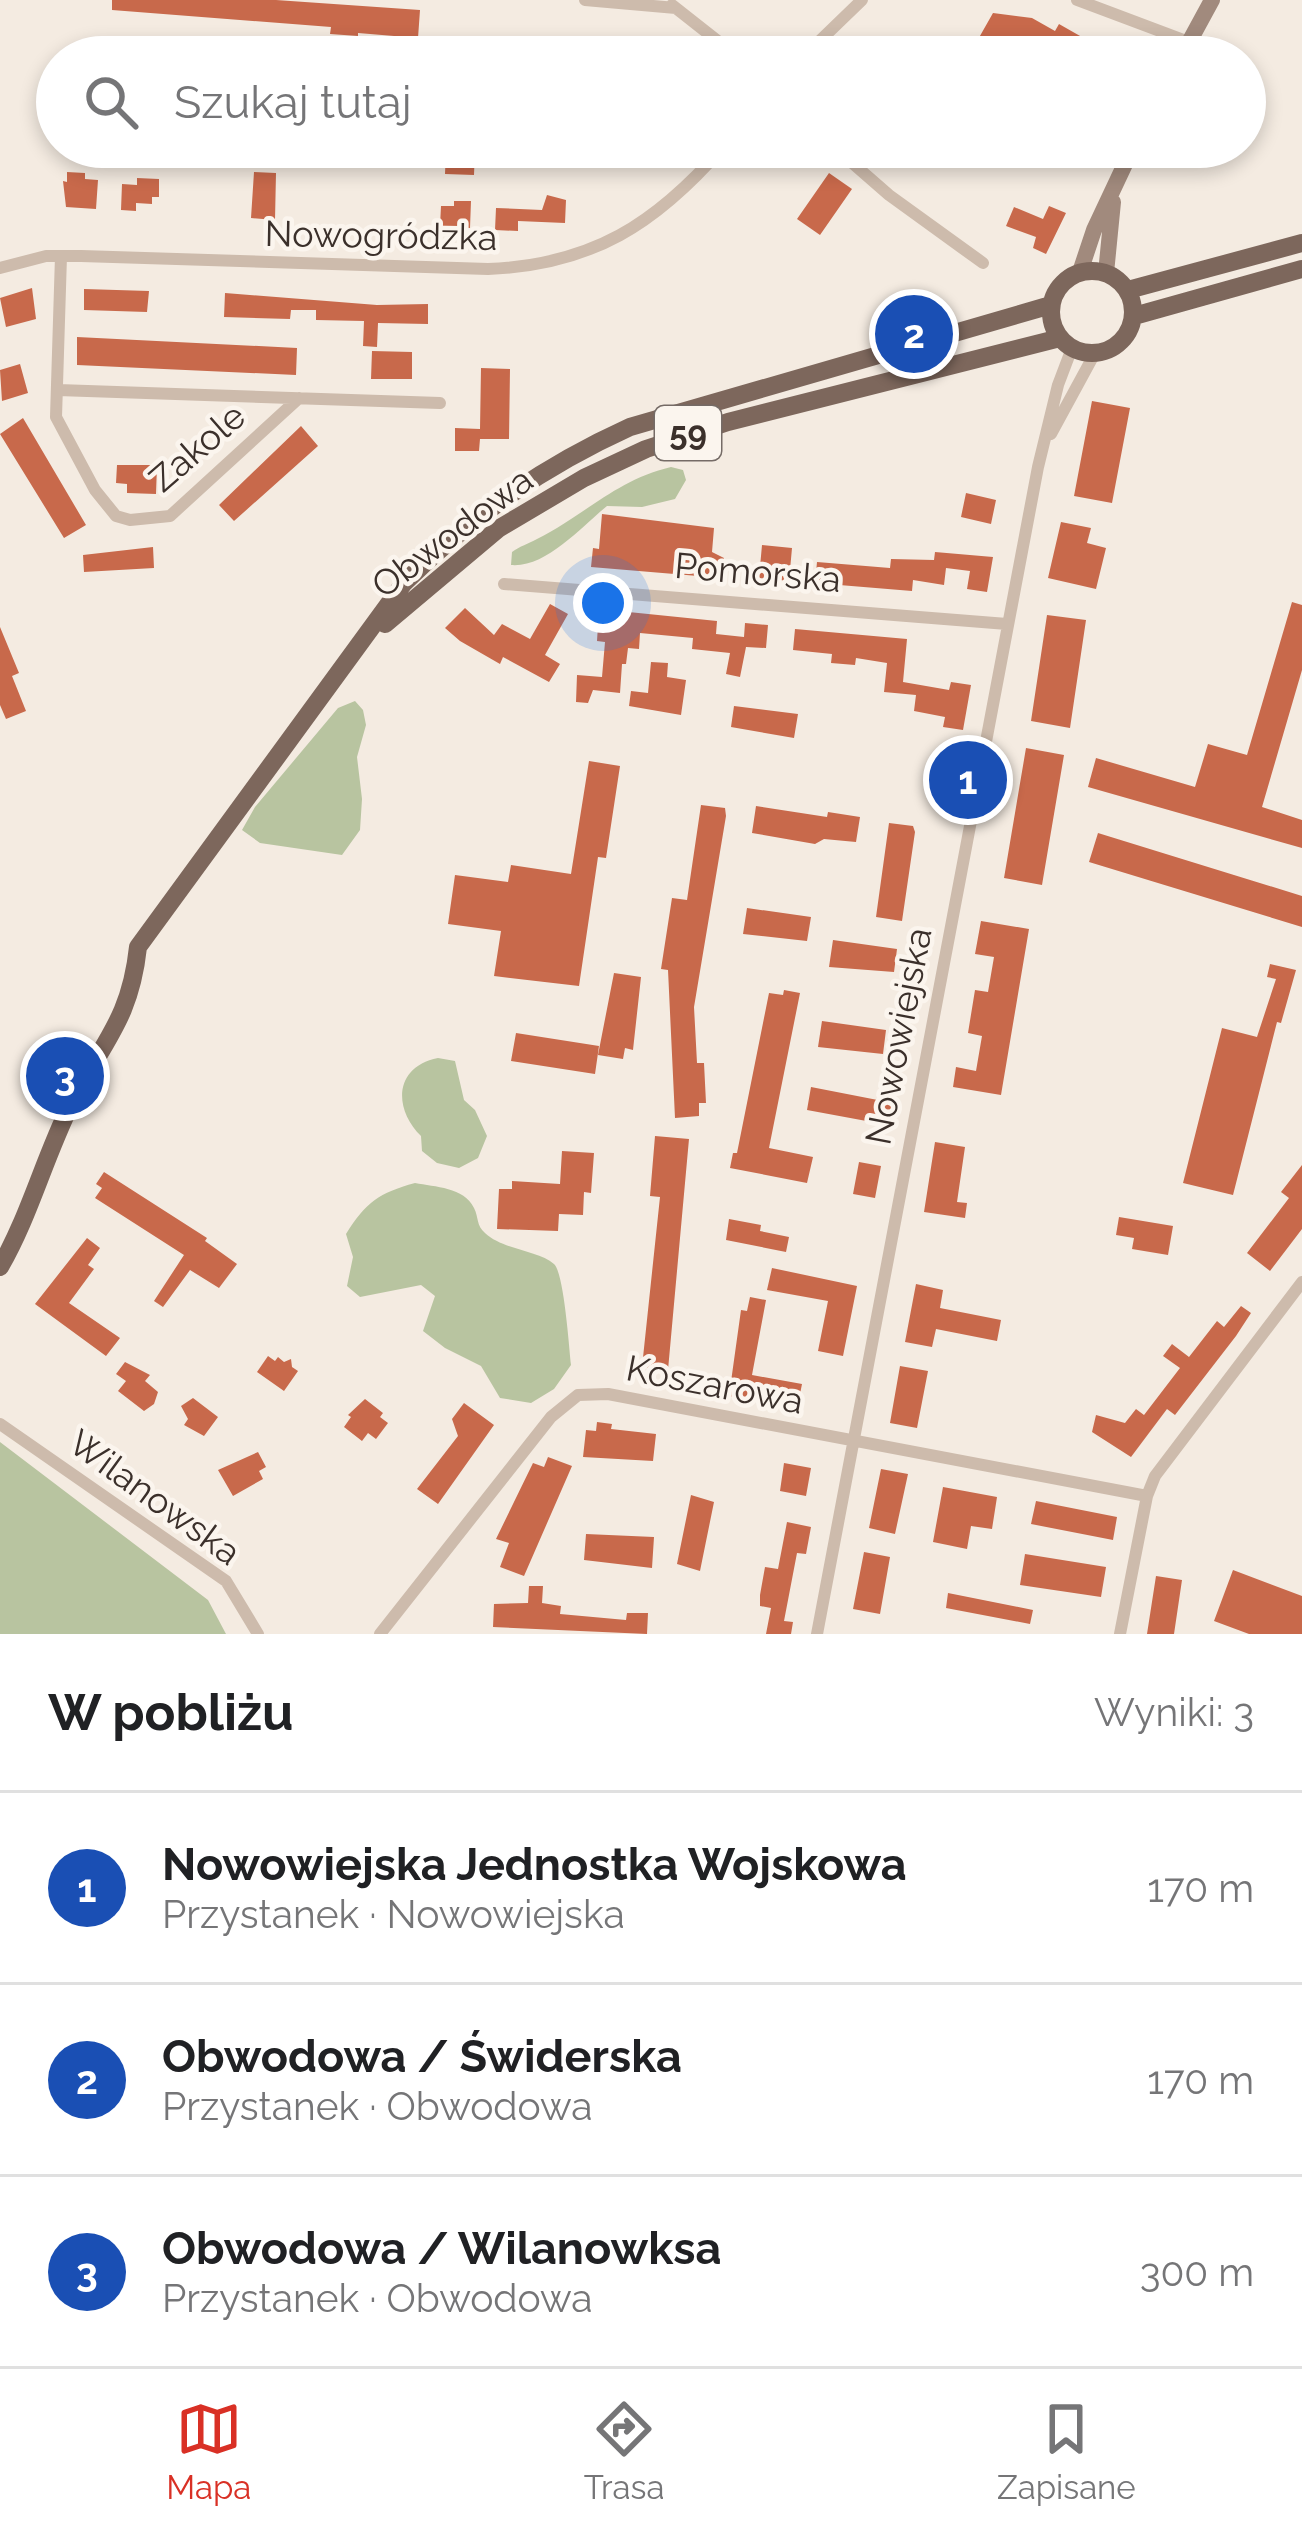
<!DOCTYPE html>
<html lang="pl">
<head>
<meta charset="utf-8">
<style>
  body { margin:0; font-family:Raleway,sans-serif; background:#f6f6f6; color:#202124 }
  .you { position:absolute; left:603px; top:603px; width:42px; height:42px; margin:-30px; border:9px solid #fff; border-radius:50%; background:#1a73e8; box-shadow:0 0 0 18px #1a73e833 }
  .badge { display:grid; place-items:center; width:78px; height:78px; border-radius:50%; background:#d93025; color:#fff; font-size:39px; font-weight:700 }
  .pin { position:absolute; translate:-50% -50%; border:6px solid #fff; box-shadow:0 3px 12px #0006 }
  .list { margin:0; padding:0; list-style:none }
  h2 { display:flex; justify-content:space-between; align-items:center; height:156px; margin:0; padding:0 48px; font-size:51px }
  h2 small { font-size:39px; font-weight:400; color:#757577 }
  .list li { display:grid; grid-template-columns:78px 1fr auto; gap:36px; align-items:center; box-sizing:border-box; height:192px; padding:0 48px; border-top:3px solid #e0e0e0 }
  .list b { display:block; font-size:45px; white-space:nowrap }
  .list p { margin:0; font-size:39px; white-space:nowrap; color:#757577 }
  .list em { font-size:39px; font-style:normal; color:#757577 }
  .icon { flex:none; width:66px; height:66px; fill:none; stroke:currentColor; stroke-width:2; stroke-linecap:round; stroke-linejoin:round }
  .map { position:relative; flex:none; width:1302px; height:1634px; overflow:hidden }
  .search { position:absolute; background:#fff; box-shadow:0 6px 18px #0003; left:36px; right:36px; top:36px; height:132px; display:flex; align-items:center; gap:30px; box-sizing:border-box; padding:0 42px; border-radius:66px; color:#757577; font-size:45px }
  .sheet { height:732px; background:#fff }
  nav { display:flex; justify-content:space-around; align-items:center; box-sizing:border-box; height:168px; border-top:3px solid #e0e0e0; background:#fff; font-size:33px; color:#757577 }
  nav a { display:grid; justify-items:center; gap:6px }
  nav .on { color:#d93025 }
  .map>svg:first-child { display:block }
  .green { fill:#b8c4a0 }
  .building { fill:#c8694b }
  .lines { fill:none; stroke-linecap:round; stroke-linejoin:round }
  .street { stroke:#cdbbac; stroke-width:12 }
  .secondary { stroke:#a18a7d; stroke-width:16 }
  .primary { stroke:#7d675c; stroke-width:18 }
  .labels { text-anchor:middle; stroke-width:9; stroke-linejoin:round; paint-order:stroke }
  .shield { fill:#fbf5ee; stroke:#756b66; stroke-width:3 }
  .shield-label { font-size:33px; font-weight:bold; fill:#3b302b }
  .street-label { font-size:36px; fill:#3b302b; stroke:#fbf5ee }
</style>
</head>
<body>
<div class="map">
<svg width="1302" height="1634" viewBox="0 0 1302 1634">
  <rect width="100%" height="100%" fill="#f4ebe1"/>
  <!-- green -->
  <path class="green" d="M671 467 683 470 686 480 675 499 642 507 607 506C581 527 546 568 511 565L512 552C520 546 528 544 537 539 585 515 616 480 671 467Z
    M355 701 363 710 366 725 357 757 362 799 360 830 342 855 260 843 242 830 255 807 338 708Z
    M438 1058 455 1061 464 1100 475 1110 487 1136 478 1158 459 1168 437 1163 422 1151 421 1136C393 1108 394 1067 438 1058Z
    M415 1183C435 1187 464 1187 474 1208 479 1218 476 1225 485 1233 503 1250 538 1250 554 1264 564 1273 569 1347 571 1365L554 1389 531 1403 500 1398 481 1366 445 1348 423 1331 435 1296 421 1285 360 1297 347 1286 353 1257 346 1234C366 1202 379 1193 415 1183Z
    M0 1442 208 1600 226 1634H0Z"/>
  <!-- building -->
  <path class="building" d="M112 0H276L420 10 418 38 358 33V36L330 34 331 27 112 10Z
    M993 13 1032 18 1055 31 1059 24 1117 57H1076L1049 42 1043 53 1024 42 1015 57H968Z
    M446 148 475 149 474 175 445 174Z
    M67 172 85 173V179L98 180 96 209 66 207 63 181 67 182Z
    M254 172 276 173 275 220 251 218Z
    M829 173 852 189 820 235 797 219Z
    M137 178 159 179V197H152V204L136 203V211L121 210 122 184 137 185Z
    M547 195 566 200 565 223 518 221V231L495 230 496 208 542 210Z
    M454 201H471L470 228 440 226 441 206H454Z
    M1049 206 1066 213 1046 254 1033 248 1036 237 1006 226 1014 207 1043 219Z
    M32 288 36 319 6 327 0 298Z
    M84 289 149 291 147 312 84 310Z
    M225 293 377 305 428 304V324L378 323 377 347 363 346 364 321 316 320V310H291L290 319 224 317Z
    M77 337 297 348 296 375 77 365Z
    M372 351 412 352V379H371Z
    M20 364 28 393 2 401 0 370Z
    M481 368 510 369 509 439H480L479 451H455V428L480 429Z
    M1092 401 1130 408 1112 503 1074 496Z
    M23 418 86 525 64 538 0 434Z
    M301 426 318 446 234 521 219 505Z
    M117 465H157L156 494 127 493V484L116 483Z
    M966 493 996 500 991 524 961 517Z
    M602 514 714 528 712 552 724 558 722 578 591 567 593 548 599 549Z
    M1061 522 1091 528 1087 543 1106 548 1096 589 1048 578Z
    M762 545 792 548 789 581 759 578Z
    M153 547 154 568 84 572 83 555Z
    M935 552 993 557 987 592 967 589 970 571 946 568 944 585 913 580 912 591 815 583 817 562 890 568 891 559 934 560Z
    M1292 602 1302 605V670L1262 807 1302 820V848L1088 787 1096 758 1195 787 1208 744 1247 755Z
    M550 604 568 614 545 655 560 664 549 682 503 657 500 664 460 641 445 628 465 608 494 635 502 624 530 639Z
    M599 609 717 621 716 634 744 637 745 623 768 625 766 648 746 647 740 677 726 674 730 653 692 649 693 638 640 633 639 649 628 648 626 664H622L620 693 593 690 588 703 576 702 577 675 602 677 605 642 597 641Z
    M1047 615 1086 620 1070 728 1031 721Z
    M0 627 19 673 12 676 26 711 6 719 0 705Z
    M795 629 907 639 903 682 949 690 951 682 971 685 963 730 943 727 945 717 914 711 916 695 884 692 887 663 856 658 855 665 831 663 832 654 793 650Z
    M651 662 668 663 667 677 686 680 681 715 629 706 631 691 648 693Z
    M734 706 798 714 794 738 731 727Z
    M1026 748 1064 755 1042 885 1004 878Z
    M589 761 620 766 606 858 598 857 579 986 494 976 501 931 448 924 455 875 508 882 511 865 571 874Z
    M701 805 725 808 726 816 694 1007 697 1063H704L706 1103H699V1116L675 1118 668 970 661 969 672 898 687 900Z
    M756 806 827 817 828 812 860 817 856 842 824 839 815 844 752 833Z
    M889 823 913 826 915 832 902 921 876 917Z
    M1098 833 1302 896V927L1089 862Z
    M747 908 811 917 807 941 743 934Z
    M981 921 1029 929 1001 1095 953 1087 956 1067 976 1071 982 1036 968 1033 975 990 988 992 994 957 975 954Z
    M833 940 897 949 894 972 829 967Z
    M1270 964 1296 970 1281 1023 1277 1022 1233 1195 1183 1183 1222 1028 1257 1037 1276 979 1267 977Z
    M614 973 641 977 633 1050 625 1048 623 1059 598 1055Z
    M784 990 800 993 769 1148 813 1157 807 1183 730 1168 733 1153H737L769 993 783 995Z
    M822 1021 886 1030 883 1054 818 1047Z
    M516 1033 599 1046 595 1074 511 1061Z
    M811 1087 893 1103 888 1125 807 1110Z
    M655 1136 689 1139 668 1370 642 1367 660 1197 650 1196Z
    M935 1142 965 1147 957 1202 967 1203 965 1218 924 1212Z
    M562 1151 594 1153 591 1193 584 1192 583 1215 559 1214 558 1231 497 1229 499 1189H512V1181L560 1184Z
    M859 1162 881 1166 875 1198 853 1194Z
    M1302 1165V1229L1270 1271 1247 1253 1289 1198 1281 1192Z
    M104 1172 207 1238 205 1241 237 1264 219 1288 190 1270 163 1307 154 1301 184 1255 95 1198 102 1188 96 1184Z
    M1119 1217 1173 1226 1168 1255 1132 1249 1134 1238 1116 1235Z
    M729 1219 761 1225 760 1231 789 1237 786 1252 726 1240Z
    M87 1238 100 1248 88 1265 94 1269 69 1303 120 1338 106 1356 35 1304Z
    M772 1268 857 1286 843 1356 818 1351 828 1301 767 1290Z
    M916 1284 943 1290 940 1308 1001 1320 997 1341 936 1329 932 1347 905 1342Z
    M750 1297 766 1300 752 1375 802 1384 797 1409 729 1396 741 1310 747 1311Z
    M1241 1306 1251 1313 1236 1336 1175 1415 1167 1409 1131 1457 1092 1432 1096 1415 1125 1423 1136 1409 1144 1415 1180 1368 1163 1356 1172 1344 1189 1357 1217 1321 1224 1327Z
    M268 1356 275 1361 278 1357 284 1362 291 1359 292 1367 298 1371 284 1391 257 1372Z
    M125 1362 150 1375 145 1381 158 1392 154 1404 144 1411 118 1391 126 1381 116 1374Z
    M900 1366 928 1371 917 1428 890 1423Z
    M193 1398 218 1417 204 1436 184 1425 188 1419 181 1406Z
    M365 1399 383 1413 380 1417 388 1423 376 1439 368 1433 362 1441 344 1427 351 1417 348 1415Z
    M464 1403 494 1425 438 1504 417 1489 458 1436 452 1419Z
    M597 1422 612 1424 611 1429 656 1434 653 1461 583 1457 586 1430 596 1431Z
    M258 1452 266 1467 259 1471 263 1479 233 1496 218 1470Z
    M548 1457 572 1466 524 1576 500 1567 509 1543 496 1539 533 1463 544 1467Z
    M784 1463 811 1468 806 1496 780 1491Z
    M881 1469 908 1474 895 1534 869 1528Z
    M943 1487 997 1497 992 1529 971 1526 967 1549 933 1542Z
    M691 1495 714 1502 700 1571 677 1564Z
    M1036 1501 1117 1517 1113 1540 1031 1524Z
    M787 1522 811 1527 806 1554 797 1553 784 1621 793 1622 791 1634H766L771 1608 760 1606V1595L765 1567 778 1569Z
    M586 1534 654 1537 652 1568 584 1560Z
    M864 1552 890 1557 880 1614 853 1609Z
    M1025 1554 1106 1567 1101 1597 1020 1585Z
    M1233 1570 1302 1596V1634H1249L1214 1621Z
    M1156 1576 1182 1580 1174 1634H1147Z
    M529 1586H543L542 1603 561 1606 560 1614 626 1620 627 1613H648L647 1634 493 1627 494 1604 528 1603Z
    M948 1593 1033 1610 1030 1624 946 1608Z"/>
  <g class="lines">
    <!-- street -->
    <path class="street" d="M585 0 676 8
      M1077 0 1189 42
      M672 5 738 57
      M803 57 862 0
      M834 147 889 195 983 263
      M61 256 56 417 95 490 116 516 130 520 170 516 299 398
      M0 268 46 256H81L488 269C592 265 656 224 723 147
      M58 390 440 403
      M1051 434 1095 353
      M504 584 1007 624
      M0 1424 226 1581 258 1634
      M380 1634 551 1417 578 1395 608 1394 1147 1496
      M817 1634 1038 467 1058 385 1072 348
      M1120 1634 1147 1496 1155 1476 1302 1282"/>
    <!-- secondary -->
    <path class="secondary" d="M1181 57 1212 0
      M1080 272 1094 230 1133 147
      M1106 273 1113 202"/>
    <!-- primary -->
    <path class="primary" d="M1051 312a41 41 0 1 1 82 0a41 41 0 1 1-82 0Z
      M1128 290 1302 243
      M1134 316 1302 269
      M385 624 498 529 584 478 646 449 728 422 1060 338
      M0 1267C29 1217 44 1159 70 1106 101 1043 130 1022 138 947L404 583C472 516 544 466 630 427L1051 305"/>
  </g>
  <g class="labels">
    <!-- shield labels -->
    <rect class="shield" x="655" y="406" width="66" height="54" rx="9"/>
    <g class="shield-label">
      <text x="688" y="445">59</text>
    </g>
    <!-- street labels -->
    <g class="street-label">
      <text transform="translate(381 235) rotate(1)" y="13">Nowogródzka</text>
      <text transform="translate(197 447) rotate(-41)" y="13">Zakole</text>
      <text transform="translate(452 532) rotate(-37)" y="13">Obwodowa</text>
      <text transform="translate(758 572) rotate(5)" y="13">Pomorska</text>
      <text transform="translate(898 1036) rotate(-79)" y="13">Nowowiejska</text>
      <text transform="translate(715 1384) rotate(11)" y="13">Koszarowa</text>
      <text transform="translate(155 1497) rotate(36)" y="13">Wilanowska</text>
    </g>
  </g>
</svg>
<div class="you"></div>
<div class="pin badge" style="left:968px;top:780px;background:#1a4fb4">1</div>
<div class="pin badge" style="left:914px;top:334px;background:#1a4fb4">2</div>
<div class="pin badge" style="left:65px;top:1076px;background:#1a4fb4">3</div>
<div class="search"><svg class="icon" aria-label="search" viewBox="0 0 24 24"><circle cx="10" cy="10" r="6"/><path d="M15 15l6 6"/></svg>Szukaj tutaj</div>
</div>
<section class="sheet">
<h2>W pobliżu<small>Wyniki: 3</small></h2>
<ul class="list">
<li><span class="badge" style="background:#1a4fb4">1</span><div><b>Nowowiejska Jednostka Wojskowa</b><p>Przystanek · Nowowiejska</p></div><em>170 m</em></li>
<li><span class="badge" style="background:#1a4fb4">2</span><div><b>Obwodowa / Świderska</b><p>Przystanek · Obwodowa</p></div><em>170 m</em></li>
<li><span class="badge" style="background:#1a4fb4">3</span><div><b>Obwodowa / Wilanowksa</b><p>Przystanek · Obwodowa</p></div><em>300 m</em></li>
</ul>
</section>
<nav>
<a class="on"><svg class="icon" aria-label="map" viewBox="0 0 24 24"><path d="M3 6l6-2 6 2 6-2v14l-6 2-6-2-6 2zM9 4v14M15 6v14"/></svg>Mapa</a>
<a><svg class="icon" aria-label="directions" viewBox="0 0 24 24"><path d="M12 3l9 9-9 9-9-9zM9 14v-3h6M13 9l2 2-2 2"/></svg>Trasa</a>
<a><svg class="icon" aria-label="saved" viewBox="0 0 24 24"><path d="M7 4h10v16l-5-4-5 4z"/></svg>Zapisane</a>
</nav>
</body>
</html>
